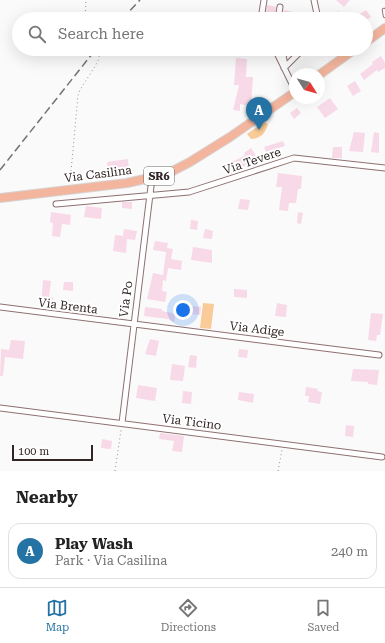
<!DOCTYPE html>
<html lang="en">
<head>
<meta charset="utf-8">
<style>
  body { margin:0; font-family:"Roboto Serif",serif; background:#f2f2f2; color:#222 }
  .compass { position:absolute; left:289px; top:68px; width:36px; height:36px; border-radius:50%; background:#fff; box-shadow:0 4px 16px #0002; rotate:127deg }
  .scale { position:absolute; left:12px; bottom:10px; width:81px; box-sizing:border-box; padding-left:4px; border:2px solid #312525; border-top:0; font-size:11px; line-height:14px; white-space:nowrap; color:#312525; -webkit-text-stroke:3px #fff; paint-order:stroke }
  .you { position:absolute; left:183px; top:310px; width:14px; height:14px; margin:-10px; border:3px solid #fff; border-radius:50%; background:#1a73e8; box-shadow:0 0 0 6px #1a73e833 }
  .badge { display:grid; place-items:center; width:26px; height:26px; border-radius:50%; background:#2473a4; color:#fff; font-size:13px; font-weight:700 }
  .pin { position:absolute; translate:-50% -33px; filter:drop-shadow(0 1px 2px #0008) }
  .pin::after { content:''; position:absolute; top:21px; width:14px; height:12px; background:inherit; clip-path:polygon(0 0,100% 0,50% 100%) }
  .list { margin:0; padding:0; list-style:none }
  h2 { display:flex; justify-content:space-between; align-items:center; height:52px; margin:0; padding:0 16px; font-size:17px }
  h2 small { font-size:13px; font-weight:400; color:#767676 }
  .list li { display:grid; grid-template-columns:26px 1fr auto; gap:12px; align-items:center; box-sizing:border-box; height:56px; margin:0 8px 8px; padding:0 8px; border:1px solid #e0e0e0; border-radius:12px }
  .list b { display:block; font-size:15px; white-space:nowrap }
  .list p { margin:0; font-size:13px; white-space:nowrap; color:#767676 }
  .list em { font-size:13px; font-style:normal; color:#767676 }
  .icon { flex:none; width:22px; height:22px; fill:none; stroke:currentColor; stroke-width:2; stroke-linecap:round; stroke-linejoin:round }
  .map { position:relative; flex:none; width:385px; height:471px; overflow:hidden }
  .search { position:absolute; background:#fff; box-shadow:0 4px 16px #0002; left:12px; right:12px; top:12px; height:44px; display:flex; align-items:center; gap:10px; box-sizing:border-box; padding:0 14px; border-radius:22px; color:#767676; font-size:15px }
  .sheet { height:116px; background:#fff }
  nav { display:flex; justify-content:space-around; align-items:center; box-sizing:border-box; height:56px; border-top:1px solid #e0e0e0; background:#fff; font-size:11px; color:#767676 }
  nav a { display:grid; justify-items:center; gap:2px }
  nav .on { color:#2473a4 }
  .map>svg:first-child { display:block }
  .green { fill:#f8cb99 }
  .building { fill:#f8d9e7 }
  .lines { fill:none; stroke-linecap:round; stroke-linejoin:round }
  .lane-casing { stroke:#8e7071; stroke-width:4.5 }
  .street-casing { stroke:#8e7071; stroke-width:7 }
  .primary-casing { stroke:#d6d3d3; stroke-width:10 }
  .path { stroke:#969090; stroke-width:1; stroke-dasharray:1 3; stroke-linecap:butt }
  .lane { stroke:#fff; stroke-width:2.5 }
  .street { stroke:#fff; stroke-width:5 }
  .primary { stroke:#f3b59d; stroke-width:8 }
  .rail { stroke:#777070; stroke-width:1.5; stroke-dasharray:8 4; stroke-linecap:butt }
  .path-bridge { stroke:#969090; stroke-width:1; stroke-dasharray:1 3; stroke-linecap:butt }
  .labels { text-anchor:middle; stroke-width:4; stroke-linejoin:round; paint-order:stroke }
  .shield { fill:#fff; stroke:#6f6666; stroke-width:1 }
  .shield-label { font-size:11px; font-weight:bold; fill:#312525 }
  .street-label { font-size:12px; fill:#312525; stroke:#fff }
</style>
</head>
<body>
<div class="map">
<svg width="385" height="471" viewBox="0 0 385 471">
  <rect width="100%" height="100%" fill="#fafafa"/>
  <!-- green -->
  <path class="green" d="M264 122 268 124C266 133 260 139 251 139L247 134Z
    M203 303 214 304 211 329 200 328Z"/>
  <!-- building -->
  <path class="building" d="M336 0H350L344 7Z
    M267 5 276 7 274 19H265Z
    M284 10 293 12 292 19H282Z
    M366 10 371 17 368 19H352Z
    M339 11 344 19H331L329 16Z
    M381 56 385 63V68L378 72 377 70 364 80 360 74 373 64 372 62Z
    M236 58 247 59 246 77H253L251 106 240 104V111L233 110 239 85H234Z
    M355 81 361 91 353 96 347 86Z
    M330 98 338 109 325 118 317 107Z
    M297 108 301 113 294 119 290 113Z
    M354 132 365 133 363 152 349 151Z
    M374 132 379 133V153L371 152Z
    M283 141 285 146 266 152 264 147Z
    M333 147H342V158H332Z
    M251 148 257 157 240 170 239 168 230 175 224 167 245 155 244 153Z
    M128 159 129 171 108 173 107 162Z
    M278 173 302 176 301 189H298L296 203H289L288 211 279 210 282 187H276Z
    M240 199 250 200 248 210 238 209Z
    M122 202H132V209L122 208Z
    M86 206 102 208 101 219 84 217Z
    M51 212 71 215 70 225 62 224 60 237 52 236 53 223 50 222Z
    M298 212 303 213 301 224 297 223Z
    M191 220 198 221 197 230 190 229Z
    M124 229 137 231 135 240 127 239 126 253 113 251 115 235 123 236Z
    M205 229 213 231 212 239 203 238Z
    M155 241 168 243 167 248 173 249 171 259 182 261 181 270 168 268 166 281 163 280 162 291 167 292 165 302 147 299 153 273 163 275 166 252 153 250Z
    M193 247 212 250V263L191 260Z
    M43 280 51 281 49 297H53L52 306 41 305Z
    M64 282H73V291L63 290Z
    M234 289 247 290V298L234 297Z
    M277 303 287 305 286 317 275 316Z
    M193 306 201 307 200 315 192 314Z
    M145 307 162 309V311L176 314 174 322 168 319 144 316Z
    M371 313 383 314 380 335H377L376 341 368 340Z
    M150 339 159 341 156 356 145 354Z
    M11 340 25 341 23 359 5 357 3 376H0L1 349 9 350Z
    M239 349 248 350 247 358 238 357Z
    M190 355 197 356 196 368 188 367Z
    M172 364 185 366 183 381 170 380Z
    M353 369 379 370 377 385 368 384V382L351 381Z
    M138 385 157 388 155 401 136 398Z
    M306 387 318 389 317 391 322 392 320 404 308 402 309 396H305Z
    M183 391 192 392 191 404 182 403Z
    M239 392 254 394 253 403 238 400Z
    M346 425 354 426 353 437 345 436Z
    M160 433 184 436 182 452 172 451 174 441 159 439Z
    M102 439 112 441 111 449 101 448Z"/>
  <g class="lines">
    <!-- lane casing -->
    <g class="lane-casing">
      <path id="lane" d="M384 10 385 16"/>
    </g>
    <!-- street casing -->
    <g class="street-casing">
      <path id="street" d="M314 0 318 19
        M261 19 264 0
        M278 19 280 7
        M275 49 295 90
        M282 49 285 66
        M284 68 303 49
        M56 204 189 192 294 158 385 168
        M0 307 379 355
        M0 408 382 457
        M122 423 152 178"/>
    </g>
    <!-- primary casing -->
    <g class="primary-casing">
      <path id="primary" d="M366 42 385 28
        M319 75 355 49
        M0 198 127 183 167 174 190 162 230 137 295 92"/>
    </g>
    <!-- path -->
    <path class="path" d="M85 19 86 0
      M70 183 78 95C81 85 101 61 99 56
      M115 471 121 430
      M278 471 282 450"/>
    <!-- lane -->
    <use href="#lane" class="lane"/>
    <!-- street -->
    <use href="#street" class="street"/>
    <!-- primary -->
    <use href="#primary" class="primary"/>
    <!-- rail -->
    <path class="rail" d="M122 19 140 0
      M0 170 96 49"/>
    <!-- path-bridge -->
    <path class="path-bridge" d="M91 49 99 56"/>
  </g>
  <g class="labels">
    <!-- shield labels -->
    <rect class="shield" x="144" y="167" width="30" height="18" rx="3"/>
    <g class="shield-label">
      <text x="159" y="180">SR6</text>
    </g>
    <!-- street labels -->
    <g class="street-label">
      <text transform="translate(252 161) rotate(-19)" y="4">Via Tevere</text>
      <text transform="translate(98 174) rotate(-7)" y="4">Via Casilina</text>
      <text transform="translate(126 299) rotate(-82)" y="4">Via Po</text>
      <text transform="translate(68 306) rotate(7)" y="4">Via Brenta</text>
      <text transform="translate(257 329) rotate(7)" y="4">Via Adige</text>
      <text transform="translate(192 422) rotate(7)" y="4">Via Ticino</text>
    </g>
  </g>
</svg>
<svg class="compass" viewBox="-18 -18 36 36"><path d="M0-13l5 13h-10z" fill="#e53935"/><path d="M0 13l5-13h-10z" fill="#767676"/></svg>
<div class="scale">100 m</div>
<div class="you"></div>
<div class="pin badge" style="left:259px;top:130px">A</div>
<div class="search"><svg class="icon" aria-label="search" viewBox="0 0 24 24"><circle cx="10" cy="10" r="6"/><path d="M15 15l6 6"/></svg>Search here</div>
</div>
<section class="sheet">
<h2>Nearby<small></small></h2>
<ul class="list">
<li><span class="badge">A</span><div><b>Play Wash</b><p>Park · Via Casilina</p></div><em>240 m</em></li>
</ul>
</section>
<nav>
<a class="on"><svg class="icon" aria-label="map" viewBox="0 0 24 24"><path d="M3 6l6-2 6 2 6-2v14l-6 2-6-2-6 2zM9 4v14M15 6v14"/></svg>Map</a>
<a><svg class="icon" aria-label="directions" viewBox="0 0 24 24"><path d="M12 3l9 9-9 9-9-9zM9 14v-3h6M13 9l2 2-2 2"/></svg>Directions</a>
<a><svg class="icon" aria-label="saved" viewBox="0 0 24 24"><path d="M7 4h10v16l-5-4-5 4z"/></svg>Saved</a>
</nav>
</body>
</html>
